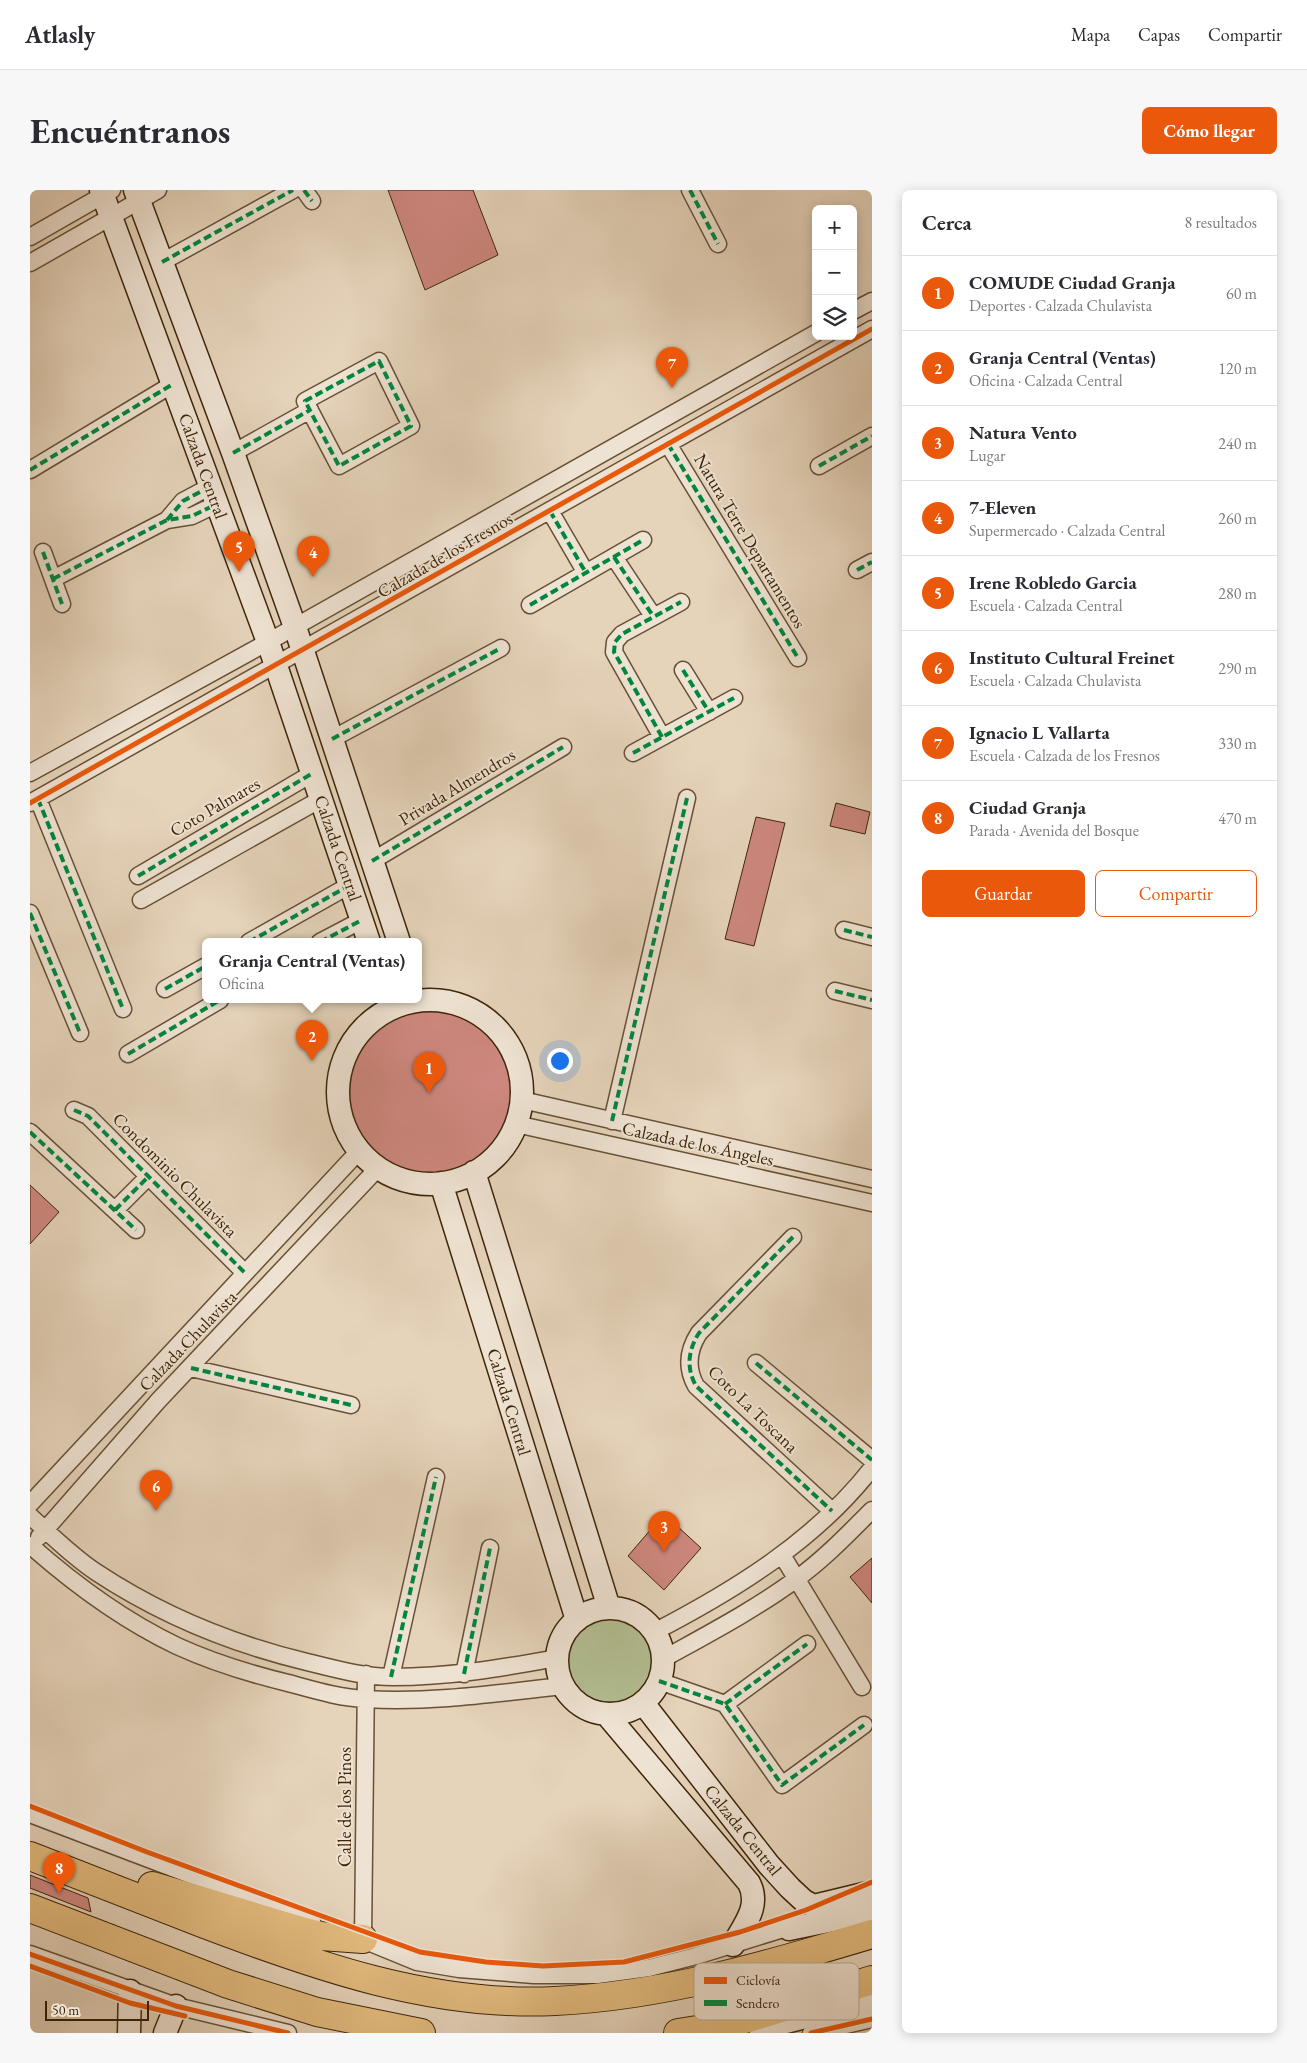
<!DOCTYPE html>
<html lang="es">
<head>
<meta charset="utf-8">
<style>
  body { margin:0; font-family:"EB Garamond",serif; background:#f7f7f7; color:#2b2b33 }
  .controls { position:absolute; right:15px; top:15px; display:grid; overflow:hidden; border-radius:8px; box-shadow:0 2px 12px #0003 }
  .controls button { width:45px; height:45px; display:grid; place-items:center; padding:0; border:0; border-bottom:1px solid #e1e1e2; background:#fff; color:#2b2b33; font:25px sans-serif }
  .scale { position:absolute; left:15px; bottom:12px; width:104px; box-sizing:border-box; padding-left:5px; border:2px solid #3f2609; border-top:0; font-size:14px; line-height:18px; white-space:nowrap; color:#3f2609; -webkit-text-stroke:4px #eee2d2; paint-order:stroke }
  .you { position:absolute; left:529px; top:870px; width:18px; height:18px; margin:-12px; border:4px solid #fff; border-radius:50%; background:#1a73e8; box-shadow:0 0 0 8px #1a73e833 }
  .badge { display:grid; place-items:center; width:32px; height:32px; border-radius:50%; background:#ea580c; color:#fff; font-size:16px; font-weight:700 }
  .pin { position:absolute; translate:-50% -41px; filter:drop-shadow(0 1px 2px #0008) }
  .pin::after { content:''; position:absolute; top:26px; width:18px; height:15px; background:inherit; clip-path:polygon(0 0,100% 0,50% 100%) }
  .popup { position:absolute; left:172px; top:748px; width:220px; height:65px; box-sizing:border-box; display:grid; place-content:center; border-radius:8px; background:#fff; filter:drop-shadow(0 1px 4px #0005); font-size:16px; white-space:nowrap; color:#7c7c81 }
  .popup b { font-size:19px; color:#2b2b33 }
  .popup::after { content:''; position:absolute; left:50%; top:100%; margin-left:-10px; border:10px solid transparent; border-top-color:#fff }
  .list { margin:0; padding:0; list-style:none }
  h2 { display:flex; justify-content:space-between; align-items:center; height:65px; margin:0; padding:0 20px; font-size:21px }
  h2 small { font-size:16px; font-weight:400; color:#7c7c81 }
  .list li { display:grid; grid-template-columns:32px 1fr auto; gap:15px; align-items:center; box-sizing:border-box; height:75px; padding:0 20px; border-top:1px solid #e1e1e2 }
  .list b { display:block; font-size:19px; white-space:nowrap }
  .list p { margin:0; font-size:16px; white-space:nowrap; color:#7c7c81 }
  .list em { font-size:16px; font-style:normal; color:#7c7c81 }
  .actions { display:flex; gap:10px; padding:15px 20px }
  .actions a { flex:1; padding:11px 0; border:1px solid #ea580c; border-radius:8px; text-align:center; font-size:18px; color:#ea580c }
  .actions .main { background:#ea580c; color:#fff }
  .icon { flex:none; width:28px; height:28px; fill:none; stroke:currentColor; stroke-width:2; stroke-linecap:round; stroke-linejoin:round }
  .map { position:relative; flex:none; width:842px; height:1843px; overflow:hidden; border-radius:8px }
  header { display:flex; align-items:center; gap:30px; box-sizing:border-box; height:70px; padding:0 25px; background:#fff; border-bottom:1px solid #e1e1e2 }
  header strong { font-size:24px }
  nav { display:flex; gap:28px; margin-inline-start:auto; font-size:18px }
  .intro { display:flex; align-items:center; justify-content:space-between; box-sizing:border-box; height:120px; padding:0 30px }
  h1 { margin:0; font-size:35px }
  .button { padding:12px 22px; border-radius:8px; background:#ea580c; color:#fff; font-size:18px; font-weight:700 }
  main { display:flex; gap:30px; padding:0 30px }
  aside { flex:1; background:#fff; border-radius:8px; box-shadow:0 2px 12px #0003 }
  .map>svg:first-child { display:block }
  .green { fill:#b2bd91; stroke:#78724d }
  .building { fill:#cd877e; stroke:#3f2609 }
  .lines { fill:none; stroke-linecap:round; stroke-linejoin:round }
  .street-casing { stroke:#685135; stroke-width:19 }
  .secondary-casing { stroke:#3f2609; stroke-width:25 }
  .highway-casing { stroke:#3f2609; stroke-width:30 }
  .street { stroke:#eee2d2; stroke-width:16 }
  .secondary { stroke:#eee2d2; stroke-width:22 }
  .highway { stroke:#e2ba7d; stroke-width:28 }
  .quiet { stroke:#00873e; stroke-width:4; stroke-dasharray:8 4; stroke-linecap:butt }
  .cycleway-casing { stroke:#eee2d2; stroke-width:8 }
  .cycleway { stroke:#e8590c; stroke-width:5 }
  .labels { text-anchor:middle; stroke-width:4; stroke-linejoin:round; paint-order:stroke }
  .street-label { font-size:18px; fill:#3f2609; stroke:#eee2d2 }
  .key { fill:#eee2d2; stroke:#baaa96; stroke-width:1 }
  .key-label { font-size:14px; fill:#3f2609 }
</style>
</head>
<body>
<header>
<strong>Atlasly</strong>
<nav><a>Mapa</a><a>Capas</a><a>Compartir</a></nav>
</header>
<div class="intro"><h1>Encuéntranos</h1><a class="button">Cómo llegar</a></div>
<main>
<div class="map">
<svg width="842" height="1843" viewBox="0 0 842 1843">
  <rect width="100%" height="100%" fill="#e5d3ba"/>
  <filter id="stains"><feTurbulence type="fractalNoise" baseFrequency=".004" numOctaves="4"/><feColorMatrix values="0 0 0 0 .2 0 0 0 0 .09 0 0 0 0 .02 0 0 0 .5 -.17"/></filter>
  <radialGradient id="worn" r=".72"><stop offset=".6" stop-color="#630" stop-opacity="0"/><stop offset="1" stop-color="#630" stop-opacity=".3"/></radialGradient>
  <!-- green -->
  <path class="green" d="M538 1470a42 42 0 1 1 84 0a42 42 0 1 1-84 0Z"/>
  <!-- building -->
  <path class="building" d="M358 0H443L468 65 395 100Z
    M806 613 840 622 835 644 800 636Z
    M726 627 755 633 724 756 695 749Z
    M317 901a82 82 0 1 1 164 0a82 82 0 1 1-164 0Z
    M0 995 29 1022 0 1054Z
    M634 1324 671 1358 634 1400 598 1366Z
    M842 1368V1413L820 1387Z
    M0 1685 58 1708 61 1722 0 1698Z"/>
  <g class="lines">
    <!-- street casing -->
    <g class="street-casing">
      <path id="street" d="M274 0 282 11
        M660 0 688 54
        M0 47 82 0
        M132 72 263 0
        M0 73 128 0
        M823 121 842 111
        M349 171 381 236 309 276 275 211Z
        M638 254 768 468
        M203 263 280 220
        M789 276 842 246
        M0 280 143 194
        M520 321 556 383
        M137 330 153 311 181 296
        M13 362 32 414
        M584 367 623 426
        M827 380 842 372
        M23 389 137 330 162 326 187 314
        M500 415 613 350
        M653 480 679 522
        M632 547 584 462 585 452 592 444 651 412
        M302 549 471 458
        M603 563 704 508
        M0 583 238 452 786 143
        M8 609 93 819
        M0 613 842 139
        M342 671 533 557
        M108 686 283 583
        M111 710 291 609
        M0 723 50 843
        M814 740 842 747
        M219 752 320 695
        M290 752 332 730
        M135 799 176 776
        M805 801 842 810
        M98 864 190 810
        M492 910 842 989
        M44 920 58 926 215 1083
        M582 931 657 608
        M486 934 842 1013
        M0 942 106 1040
        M85 1020 118 987
        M763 1047 669 1143C658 1160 656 1178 666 1196L802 1321
        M726 1173 842 1270
        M161 1178 321 1215
        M0 1314 329 961
        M0 1326C21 1345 43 1367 66 1382 131 1425 202 1454 277 1472 305 1479 334 1487 363 1487 419 1487 472 1478 527 1468
        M9 1347 128 1211 348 978
        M0 1355C44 1394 93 1430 147 1456 182 1472 221 1484 258 1493 284 1500 310 1508 336 1509 402 1513 468 1503 533 1496
        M752 1365 832 1497
        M624 1442C705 1400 785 1351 842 1278
        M633 1469C678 1444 724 1420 765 1390 793 1370 818 1344 842 1320
        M434 1484 460 1358
        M361 1487 406 1287
        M629 1491 695 1514 752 1595 834 1535
        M695 1514 777 1454
        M0 1624 282 1731
        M326 1747 387 1772 429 1779 504 1785H567L619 1778 666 1766 769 1734
        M333 1749 336 1484
        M0 1764 146 1816 258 1843
        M781 1843 842 1829"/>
    </g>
    <!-- secondary casing -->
    <g class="secondary-casing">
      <path id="secondary" d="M71 0 238 452 339 752
        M105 0 203 263 265 437 369 752
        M308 902a92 92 0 1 1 184 0a92 92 0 1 1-184 0Z
        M444 982 579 1418
        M411 993 547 1430
        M527 1471a53 53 0 1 1 106 0a53 53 0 1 1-106 0Z
        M613 1513 739 1675 760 1698 774 1711 784 1716 838 1703
        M577 1525 719 1693C731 1716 714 1735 703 1755
        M759 1739 842 1722
        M99 1843 100 1801
        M135 1843 146 1816
        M731 1843 752 1833 842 1810"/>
    </g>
    <!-- highway casing -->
    <g class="highway-casing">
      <path id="highway" d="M0 1666C57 1688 115 1711 172 1733 285 1776 402 1817 525 1811 633 1806 739 1775 842 1744
        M122 1696 274 1742 291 1746 333 1749
        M0 1718 198 1794 287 1822 391 1843
        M648 1843 692 1836 842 1790"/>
    </g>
    <!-- street -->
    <use href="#street" class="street"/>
    <!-- secondary -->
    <use href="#secondary" class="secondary"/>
    <!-- highway -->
    <use href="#highway" class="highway"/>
    <!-- quiet -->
    <path class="quiet" d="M274 0 282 11
      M660 0 688 54
      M132 72 263 0
      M349 171 381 236 309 276 275 211Z
      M638 254 768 468
      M203 263 280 220
      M789 276 842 246
      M0 280 143 194
      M520 321 556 383
      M137 330 153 311 181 296
      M13 362 32 414
      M584 367 623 426
      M827 380 842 372
      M23 389 137 330 162 326 187 314
      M500 415 613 350
      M653 480 679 522
      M632 547 584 462 585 452 592 444 651 412
      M302 549 471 458
      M603 563 704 508
      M8 609 93 819
      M342 671 533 557
      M108 686 283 583
      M0 723 50 843
      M814 740 842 747
      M219 752 320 695
      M290 752 332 730
      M135 799 176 776
      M805 801 842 810
      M98 864 190 810
      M44 920 58 926 215 1083
      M582 931 657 608
      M0 942 106 1040
      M85 1020 118 987
      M763 1047 669 1143C658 1160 656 1178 666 1196L802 1321
      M726 1173 842 1270
      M161 1178 321 1215
      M434 1484 460 1358
      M361 1487 406 1287
      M629 1491 695 1514 752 1595 834 1535
      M695 1514 777 1454"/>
    <!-- cycleway casing -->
    <g class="cycleway-casing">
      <path id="cycleway" d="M0 613 842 139
        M0 1616 117 1662 390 1762 456 1772 513 1776 594 1772 710 1742 776 1720 842 1692
        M0 1764 146 1816 258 1843
        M0 1776 100 1813 155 1826
        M781 1843 842 1829"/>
    </g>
    <!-- cycleway -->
    <use href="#cycleway" class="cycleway"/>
  </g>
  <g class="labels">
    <!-- street labels -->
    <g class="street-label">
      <text transform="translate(173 276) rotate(70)" y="6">Calzada Central</text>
      <text transform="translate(720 351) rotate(59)" y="6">Natura Terre Departamentos</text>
      <text transform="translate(415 365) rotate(-30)" y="6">Calzada de los Fresnos</text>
      <text transform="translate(427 597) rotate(-31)" y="6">Privada Almendros</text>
      <text transform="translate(185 617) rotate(-30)" y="6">Coto Palmares</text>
      <text transform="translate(308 658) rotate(71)" y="6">Calzada Central</text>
      <text transform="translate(668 954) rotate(12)" y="6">Calzada de los Ángeles</text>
      <text transform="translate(145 985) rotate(45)" y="6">Condominio Chulavista</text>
      <text transform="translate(158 1151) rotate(-46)" y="6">Calzada Chulavista</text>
      <text transform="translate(479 1212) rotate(73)" y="6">Calzada Central</text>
      <text transform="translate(723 1219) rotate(44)" y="6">Coto La Toscana</text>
      <text transform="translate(315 1617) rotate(-90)" y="6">Calle de los Pinos</text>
      <text transform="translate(713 1640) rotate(51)" y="6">Calzada Central</text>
    </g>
  </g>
  <!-- legend -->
  <rect x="664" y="1773" width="165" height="57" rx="8" class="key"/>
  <rect x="674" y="1787" width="23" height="7" fill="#e8590c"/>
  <rect x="674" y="1810" width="23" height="6" fill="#00873e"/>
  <g class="key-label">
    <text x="706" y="1795">Ciclovía</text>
    <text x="706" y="1818">Sendero</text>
  </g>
  <rect width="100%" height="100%" filter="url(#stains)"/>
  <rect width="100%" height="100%" fill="url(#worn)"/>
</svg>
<div class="controls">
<button>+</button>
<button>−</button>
<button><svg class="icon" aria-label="layers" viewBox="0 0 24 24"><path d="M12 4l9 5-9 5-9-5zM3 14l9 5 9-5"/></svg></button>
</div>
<div class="scale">50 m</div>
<div class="you"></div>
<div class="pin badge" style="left:399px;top:903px">1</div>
<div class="pin badge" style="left:282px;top:871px">2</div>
<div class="popup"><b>Granja Central (Ventas)</b>Oficina</div>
<div class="pin badge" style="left:634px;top:1362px">3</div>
<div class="pin badge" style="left:283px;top:387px">4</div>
<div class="pin badge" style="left:209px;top:382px">5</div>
<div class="pin badge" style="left:126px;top:1321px">6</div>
<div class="pin badge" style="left:642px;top:198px">7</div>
<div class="pin badge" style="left:29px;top:1703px">8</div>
</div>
<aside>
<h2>Cerca<small>8 resultados</small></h2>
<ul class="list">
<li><span class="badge">1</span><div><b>COMUDE Ciudad Granja</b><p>Deportes · Calzada Chulavista</p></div><em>60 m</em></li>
<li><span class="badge">2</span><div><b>Granja Central (Ventas)</b><p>Oficina · Calzada Central</p></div><em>120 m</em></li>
<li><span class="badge">3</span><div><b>Natura Vento</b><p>Lugar</p></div><em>240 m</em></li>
<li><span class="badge">4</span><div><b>7-Eleven</b><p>Supermercado · Calzada Central</p></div><em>260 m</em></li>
<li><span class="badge">5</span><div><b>Irene Robledo Garcia</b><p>Escuela · Calzada Central</p></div><em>280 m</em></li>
<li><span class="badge">6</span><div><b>Instituto Cultural Freinet</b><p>Escuela · Calzada Chulavista</p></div><em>290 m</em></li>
<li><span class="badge">7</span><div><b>Ignacio L Vallarta</b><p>Escuela · Calzada de los Fresnos</p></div><em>330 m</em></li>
<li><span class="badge">8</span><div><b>Ciudad Granja</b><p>Parada · Avenida del Bosque</p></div><em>470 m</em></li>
</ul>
<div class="actions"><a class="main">Guardar</a><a>Compartir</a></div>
</aside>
</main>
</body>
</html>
